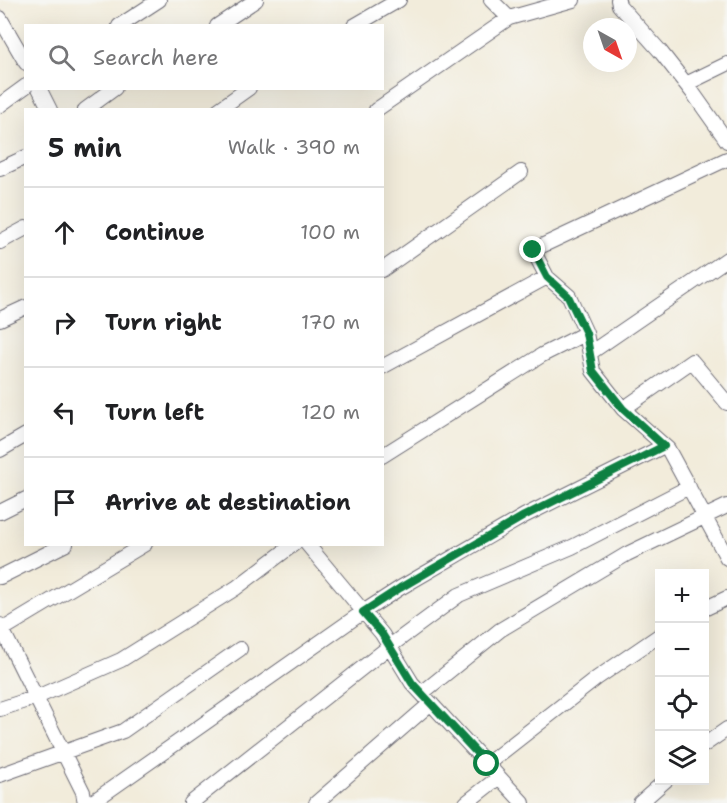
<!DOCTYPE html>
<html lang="en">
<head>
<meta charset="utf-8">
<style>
  body { margin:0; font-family:"Shantell Sans",sans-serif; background:#f6f6f6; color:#202124 }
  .controls { position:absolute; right:18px; bottom:18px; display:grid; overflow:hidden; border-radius:0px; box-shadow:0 6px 24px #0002 }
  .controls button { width:54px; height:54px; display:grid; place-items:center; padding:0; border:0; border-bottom:2px solid #e0e0e0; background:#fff; color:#202124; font:30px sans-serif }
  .compass { position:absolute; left:583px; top:18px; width:54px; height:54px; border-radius:50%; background:#fff; box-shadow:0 6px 24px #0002; rotate:140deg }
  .stop { position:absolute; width:18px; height:18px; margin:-14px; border:4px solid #0b8043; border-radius:50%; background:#fff }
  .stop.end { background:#0b8043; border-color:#fff; box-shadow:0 2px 6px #0008 }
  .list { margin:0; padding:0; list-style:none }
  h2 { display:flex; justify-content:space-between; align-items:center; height:78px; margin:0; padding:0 24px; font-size:26px }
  h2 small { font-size:20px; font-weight:400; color:#757577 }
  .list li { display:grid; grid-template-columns:39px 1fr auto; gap:18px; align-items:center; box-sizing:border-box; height:90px; padding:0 24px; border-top:2px solid #e0e0e0 }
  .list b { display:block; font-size:22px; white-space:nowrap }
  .list em { font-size:20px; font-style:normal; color:#757577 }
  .icon { flex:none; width:33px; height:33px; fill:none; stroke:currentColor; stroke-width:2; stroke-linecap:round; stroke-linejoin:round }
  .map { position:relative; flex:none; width:727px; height:803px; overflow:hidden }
  .search { position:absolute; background:#fff; box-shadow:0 6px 24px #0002; left:24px; top:24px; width:360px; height:66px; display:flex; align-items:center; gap:15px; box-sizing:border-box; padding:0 21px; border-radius:0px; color:#757577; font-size:22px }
  .panel { position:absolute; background:#fff; box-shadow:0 6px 24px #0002; left:24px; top:108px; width:360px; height:438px; border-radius:0px }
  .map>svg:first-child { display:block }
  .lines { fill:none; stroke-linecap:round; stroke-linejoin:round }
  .minor-casing { stroke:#6b6973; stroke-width:16 }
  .minor { stroke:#fff; stroke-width:14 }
  .route { stroke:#0b8043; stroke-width:8 }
</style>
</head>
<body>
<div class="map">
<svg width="727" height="803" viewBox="0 0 727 803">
  <rect width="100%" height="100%" fill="#f6f6f2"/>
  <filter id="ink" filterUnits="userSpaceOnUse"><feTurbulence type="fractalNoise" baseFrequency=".0167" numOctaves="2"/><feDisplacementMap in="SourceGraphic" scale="12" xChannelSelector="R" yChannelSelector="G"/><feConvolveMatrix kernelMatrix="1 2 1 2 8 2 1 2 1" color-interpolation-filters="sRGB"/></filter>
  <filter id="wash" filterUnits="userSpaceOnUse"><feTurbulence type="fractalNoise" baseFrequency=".008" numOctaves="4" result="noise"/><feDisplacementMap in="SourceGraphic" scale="24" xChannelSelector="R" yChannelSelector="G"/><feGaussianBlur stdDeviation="1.35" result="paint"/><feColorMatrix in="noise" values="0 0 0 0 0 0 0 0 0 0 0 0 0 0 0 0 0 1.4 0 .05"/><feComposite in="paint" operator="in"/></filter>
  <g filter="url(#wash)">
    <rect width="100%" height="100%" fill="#f2ecdb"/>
  </g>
  <g filter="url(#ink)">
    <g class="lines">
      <!-- minor casing -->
      <g class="minor-casing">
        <path id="minor" d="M491 0 509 18
          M618 0 619 5 660 51 693 93 727 141
          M0 18 26 63
          M119 26 159 0
          M217 26 256 0
          M354 26 399 0
          M686 84 727 64
          M39 88 50 110
          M0 105 26 86
          M85 110 115 88
          M218 110 249 88
          M376 110 509 18 573 0
          M0 169 26 157
          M0 242 26 228
          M382 270 521 172
          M0 319 26 307
          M586 333 593 371 623 409 668 449 727 558
          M590 353 727 259
          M382 367 547 277 533 250 727 159
          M623 409 692 361 727 403
          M0 450 26 435
          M382 456 542 355 586 333 569 296 547 277
          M0 512 26 499
          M307 544 382 634 412 683 523 803
          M0 577 66 544
          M704 609 727 598
          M0 625 83 792 85 803
          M0 631 145 544
          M422 693 500 630 627 554 727 506
          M0 709 37 697 121 660 236 588 294 544
          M704 745 727 729
          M487 764 597 678 660 635
          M0 775 123 731 240 649
          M91 803 363 612 400 588 524 516 664 446
          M191 803 390 646 459 595 572 547 689 487
          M316 803 431 703
          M466 803 499 777
          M640 803 666 780"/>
      </g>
      <!-- minor -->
      <use href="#minor" class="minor"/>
    </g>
  </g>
  <g class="lines" filter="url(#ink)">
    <!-- route -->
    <path class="route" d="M487 764 412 683 382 634 363 612 400 588 524 516 664 446 623 409 593 371 586 333 568 296 547 277 533 250"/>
  </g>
</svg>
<div class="controls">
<button>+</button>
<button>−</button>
<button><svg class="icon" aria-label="locate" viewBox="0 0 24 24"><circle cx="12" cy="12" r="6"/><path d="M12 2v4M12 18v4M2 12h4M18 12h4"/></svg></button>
<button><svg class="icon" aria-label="layers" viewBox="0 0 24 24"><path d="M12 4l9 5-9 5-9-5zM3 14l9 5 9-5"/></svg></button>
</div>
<svg class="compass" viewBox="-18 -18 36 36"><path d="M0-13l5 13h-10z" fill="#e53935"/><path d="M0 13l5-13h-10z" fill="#757577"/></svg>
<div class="stop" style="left:487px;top:764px"></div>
<div class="stop end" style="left:533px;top:250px"></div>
<div class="search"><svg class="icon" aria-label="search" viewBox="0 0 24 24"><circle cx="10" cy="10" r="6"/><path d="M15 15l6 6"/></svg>Search here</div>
<section class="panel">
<h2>5 min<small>Walk · 390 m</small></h2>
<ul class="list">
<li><svg class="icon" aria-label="ahead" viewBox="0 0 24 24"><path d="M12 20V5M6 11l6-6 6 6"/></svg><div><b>Continue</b></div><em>100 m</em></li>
<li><svg class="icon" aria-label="right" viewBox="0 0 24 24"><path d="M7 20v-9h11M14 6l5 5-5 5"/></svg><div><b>Turn right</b></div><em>170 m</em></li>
<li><svg class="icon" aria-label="left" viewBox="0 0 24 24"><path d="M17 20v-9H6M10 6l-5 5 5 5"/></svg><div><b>Turn left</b></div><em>120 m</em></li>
<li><svg class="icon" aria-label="arrive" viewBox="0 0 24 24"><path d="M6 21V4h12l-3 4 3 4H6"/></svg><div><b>Arrive at destination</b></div></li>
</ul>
</section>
</div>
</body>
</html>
